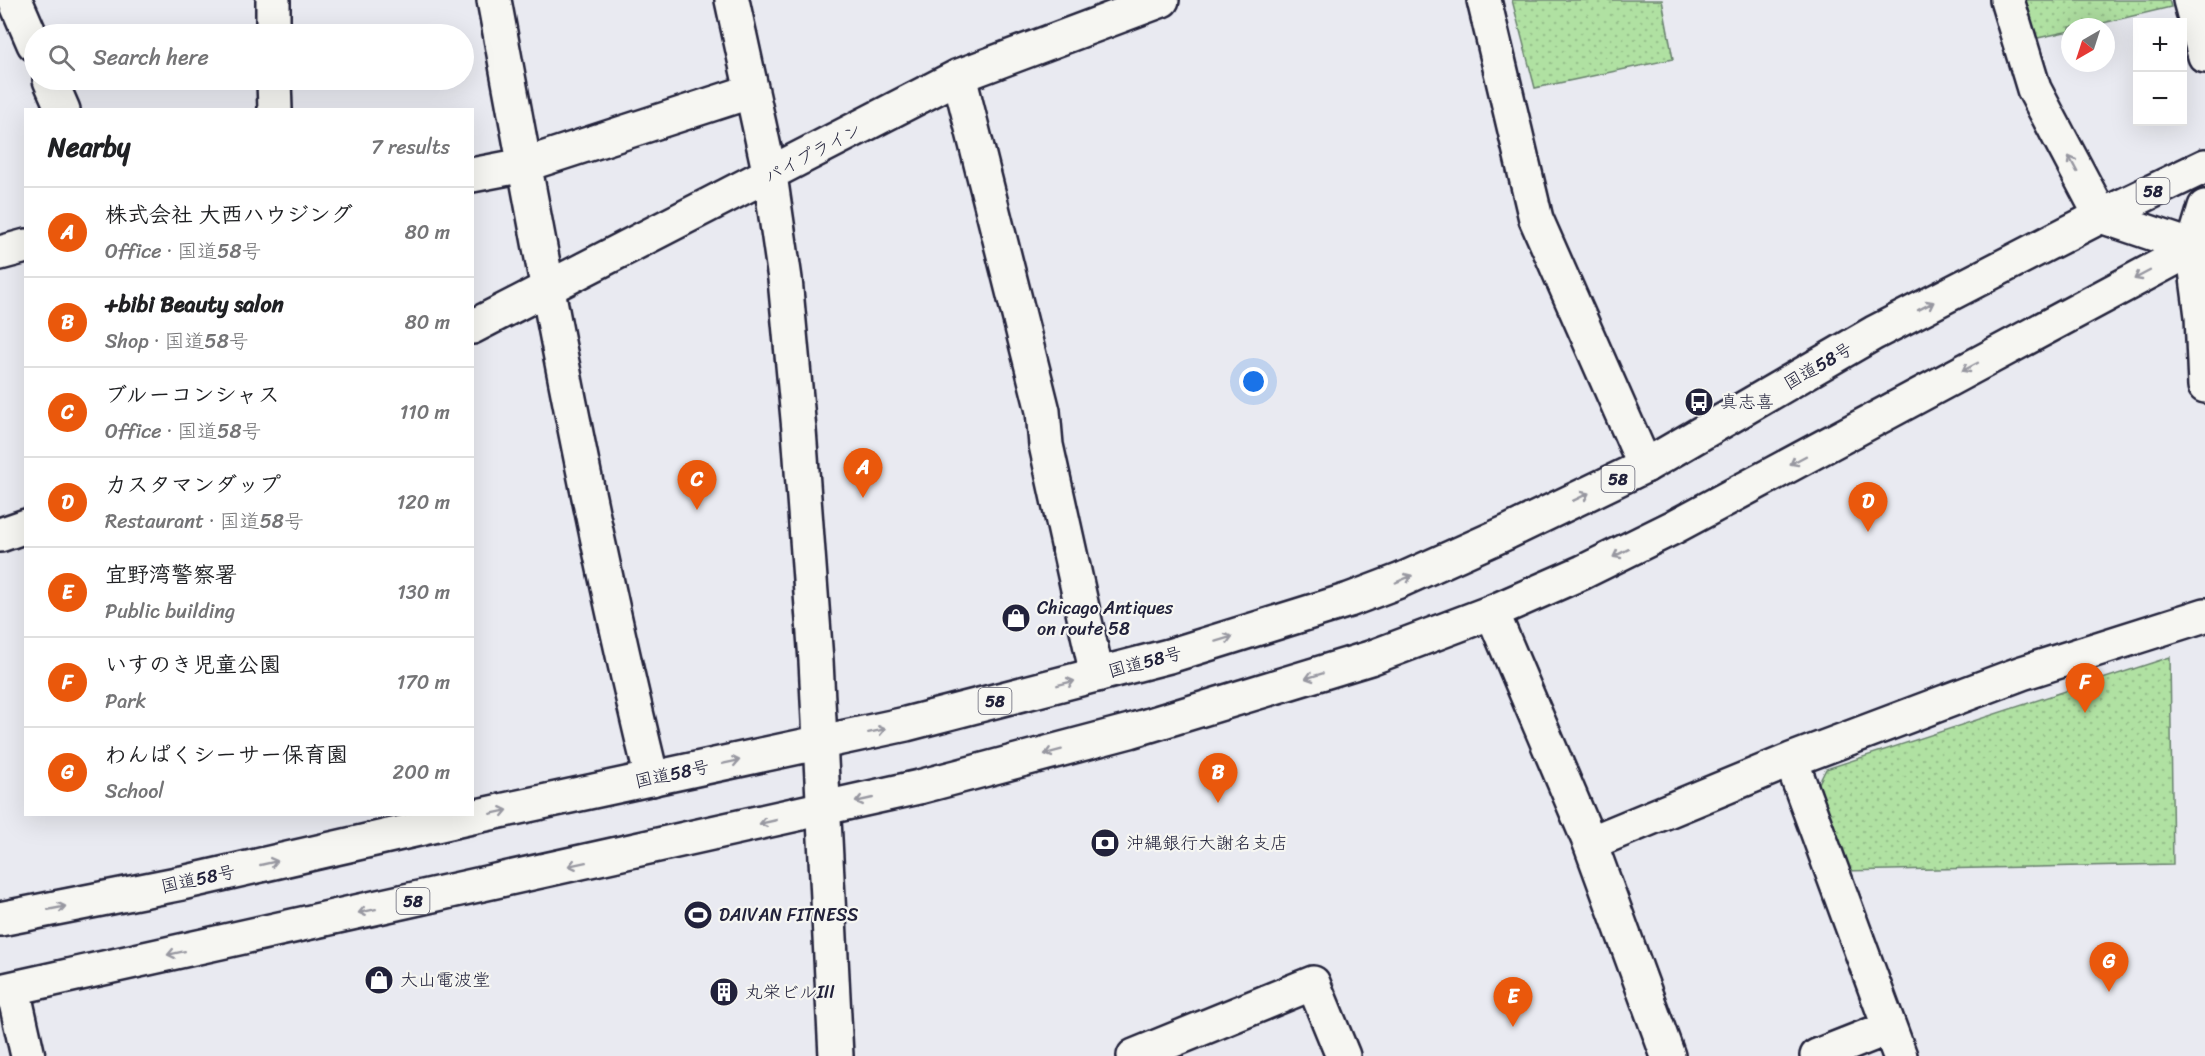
<!DOCTYPE html>
<html lang="en">
<head>
<meta charset="utf-8">
<style>
  body { margin:0; font-family:Sriracha,"Klee One",sans-serif; background:#f2f2f2; color:#202124 }
  .controls { position:absolute; right:18px; top:18px; display:grid; overflow:hidden; border-radius:0px; box-shadow:0 6px 24px #0002 }
  .controls button { width:54px; height:54px; display:grid; place-items:center; padding:0; border:0; border-bottom:2px solid #e0e0e0; background:#fff; color:#202124; font:30px sans-serif }
  .compass { position:absolute; left:2061px; top:18px; width:54px; height:54px; border-radius:50%; background:#fff; box-shadow:0 6px 24px #0002; rotate:219deg }
  .you { position:absolute; left:1254px; top:382px; width:21px; height:21px; margin:-15px; border:4px solid #fff; border-radius:50%; background:#1a73e8; box-shadow:0 0 0 9px #1a73e833 }
  .badge { display:grid; place-items:center; width:39px; height:39px; border-radius:50%; background:#ea580c; color:#fff; font-size:20px; font-weight:700 }
  .pin { position:absolute; translate:-50% -50px; filter:drop-shadow(0 2px 3px #0008) }
  .pin::after { content:''; position:absolute; top:32px; width:21px; height:18px; background:inherit; clip-path:polygon(0 0,100% 0,50% 100%) }
  .list { margin:0; padding:0; list-style:none }
  h2 { display:flex; justify-content:space-between; align-items:center; height:78px; margin:0; padding:0 24px; font-size:26px }
  h2 small { font-size:20px; font-weight:400; color:#757577 }
  .list li { display:grid; grid-template-columns:39px 1fr auto; gap:18px; align-items:center; box-sizing:border-box; height:90px; padding:0 24px; border-top:2px solid #e0e0e0 }
  .list b { display:block; font-size:22px; white-space:nowrap }
  .list p { margin:0; font-size:20px; white-space:nowrap; color:#757577 }
  .list em { font-size:20px; font-style:normal; color:#757577 }
  .icon { flex:none; width:33px; height:33px; fill:none; stroke:currentColor; stroke-width:2; stroke-linecap:round; stroke-linejoin:round }
  .map { position:relative; flex:none; width:2205px; height:1056px; overflow:hidden }
  .search { position:absolute; background:#fff; box-shadow:0 6px 24px #0002; left:24px; top:24px; width:450px; height:66px; display:flex; align-items:center; gap:15px; box-sizing:border-box; padding:0 21px; border-radius:33px; color:#757577; font-size:22px }
  .panel { position:absolute; background:#fff; box-shadow:0 6px 24px #0002; left:24px; top:108px; width:450px; height:708px; border-radius:0px }
  .map>svg:first-child { display:block }
  .grass { fill:url(#grass-dots); stroke:#69826e; stroke-width:1.5 }
  .lines { fill:none; stroke-linecap:round; stroke-linejoin:round }
  .minor-casing { stroke:#22223b; stroke-width:38 }
  .highway-casing { stroke:#22223b; stroke-width:38 }
  .minor { stroke:#f6f6f2; stroke-width:33 }
  .highway { stroke:#f6f6f2; stroke-width:33 }
  .oneway { stroke:#9797a0 }
  .labels { text-anchor:middle; stroke-width:4.5; stroke-linejoin:round; paint-order:stroke }
  .shield { fill:#f6f6f2; stroke:#626272; stroke-width:1.5 }
  .shield-label { font-size:16px; font-weight:bold; fill:#22223b }
  .street-label { font-size:18px; fill:#22223b; stroke:#f6f6f2 }
  .poi-label { font-size:18px; fill:#22223b; stroke:#f6f6f2; text-anchor:start }
</style>
</head>
<body>
<div class="map">
<svg width="2205" height="1056" viewBox="0 0 2205 1056">
  <defs>
    <pattern id="grass-dots" width="8" height="8" patternUnits="userSpaceOnUse" patternTransform="scale(1.5)"><rect width="8" height="8" fill="#b0e1a2"/><path d="M2 2h.1M6 6h.1" fill="none" stroke="#97c18c" stroke-width="1.8" stroke-linecap="round"/></pattern>
  </defs>
  <rect width="100%" height="100%" fill="#e9eaf1"/>
  <filter id="ink" filterUnits="userSpaceOnUse"><feTurbulence type="fractalNoise" baseFrequency=".0167" numOctaves="2"/><feDisplacementMap in="SourceGraphic" scale="12" xChannelSelector="R" yChannelSelector="G"/><feConvolveMatrix kernelMatrix="1 2 1 2 8 2 1 2 1" color-interpolation-filters="sRGB"/></filter>
  <g filter="url(#ink)">
    <!-- grass -->
    <path class="grass" d="M1512 0H1662L1673 59 1535 88Z
      M2022 0H2169L2171 7 2086 27H2070V31L2033 39Z
      M2170 657 2173 864 1843 871 1815 791 1826 769Z"/>
    <g class="lines">
      <!-- minor casing -->
      <g class="minor-casing">
        <path id="minor" d="M15 0 34 44
          M273 0V34
          M494 0C542 260 589 521 652 779
          M732 0 770 175 785 279 799 430 816 661 836 1056
          M1484 0 1536 219 1645 466
          M2007 0 2034 89 2101 216 2193 247
          M2190 0 2205 56
          M959 76 1043 411 1046 445 1097 675
          M50 80 63 110
          M274 80 275 110
          M472 175 524 165 752 91
          M2205 207 2193 247 2202 316 2205 386
          M0 253 26 246
          M472 327 959 76 1162 0
          M0 535 26 526
          M1492 612 1590 843 1668 1056
          M1590 843 1791 760
          M13 989 28 1056
          M1134 1056 1313 983 1343 1056
          M1817 1056 1888 1028
          M1900 1056 1791 760 2022 673 2205 615"/>
      </g>
      <!-- highway casing -->
      <g class="highway-casing">
        <path id="highway" d="M0 919 182 883 463 819 906 724 1169 656 1349 600 1399 581 1508 532 1645 466 1874 333 2101 216 2205 166
          M0 991 919 787 1130 731 1370 658 1492 612 1583 572 1674 527 2205 242"/>
      </g>
      <!-- minor -->
      <use href="#minor" class="minor"/>
      <!-- highway -->
      <use href="#highway" class="highway"/>
    </g>
    <!-- one-way arrows -->
    <defs><path id="oneway-shaft" d="M-6 0H5M1.5-3L5.5 0L1.5 3" fill="none" stroke-width="1.6" stroke-linecap="round" stroke-linejoin="round" transform="scale(1.5)"/></defs>
    <g class="oneway">
      <use href="#oneway-shaft" transform="translate(2073 164) rotate(-118)"/>
      <use href="#oneway-shaft" transform="translate(2142 275) rotate(152)"/>
      <use href="#oneway-shaft" transform="translate(1926 306) rotate(-27)"/>
      <use href="#oneway-shaft" transform="translate(1970 367) rotate(152)"/>
      <use href="#oneway-shaft" transform="translate(1798 460) rotate(152)"/>
      <use href="#oneway-shaft" transform="translate(1581 497) rotate(-26)"/>
      <use href="#oneway-shaft" transform="translate(1621 553) rotate(153)"/>
      <use href="#oneway-shaft" transform="translate(1404 579) rotate(-23)"/>
      <use href="#oneway-shaft" transform="translate(1224 639) rotate(-17)"/>
      <use href="#oneway-shaft" transform="translate(1314 676) rotate(163)"/>
      <use href="#oneway-shaft" transform="translate(1066 683) rotate(-14)"/>
      <use href="#oneway-shaft" transform="translate(877 731) rotate(-12)"/>
      <use href="#oneway-shaft" transform="translate(1053 752) rotate(165)"/>
      <use href="#oneway-shaft" transform="translate(731 762) rotate(-12)"/>
      <use href="#oneway-shaft" transform="translate(864 800) rotate(167)"/>
      <use href="#oneway-shaft" transform="translate(499 812) rotate(-12)"/>
      <use href="#oneway-shaft" transform="translate(768 822) rotate(167)"/>
      <use href="#oneway-shaft" transform="translate(269 863) rotate(-13)"/>
      <use href="#oneway-shaft" transform="translate(577 864) rotate(168)"/>
      <use href="#oneway-shaft" transform="translate(57 908) rotate(-11)"/>
      <use href="#oneway-shaft" transform="translate(367 911) rotate(168)"/>
      <use href="#oneway-shaft" transform="translate(176 953) rotate(168)"/>
    </g>
  </g>
  <!-- icons -->
  <defs>
    <g id="bus-disc" transform="scale(1.5)"><circle r="9.5" fill="#22223b" stroke="#f6f6f2"/><path d="M-5-6H5V4H4V6H2V4H-2V6H-4V4H-5ZM-3.5-4V0h7V-4ZM-3.5 1.2v1.5H-2V1.2ZM2 1.2v1.5H3.5V1.2Z" fill="#fff"/></g>
    <g id="shop-disc" transform="scale(1.5)"><circle r="9.5" fill="#22223b" stroke="#f6f6f2"/><path d="M-5-2.5h2.3a2.7 3.5 0 0 1 5.4 0H5L5.5 6h-11ZM-1.5-2.5h3a1.5 2.3 0 0 0-3 0Z" fill="#fff"/></g>
    <g id="bank-disc" transform="scale(1.5)"><circle r="9.5" fill="#22223b" stroke="#f6f6f2"/><path d="M-6-4H6V4H-6ZM0-2.3a2.3 2.3 0 1 0 0 4.6a2.3 2.3 0 1 0 0-4.6Z" fill="#fff"/></g>
    <g id="stadium-disc" transform="scale(1.5)"><circle r="9.5" fill="#22223b" stroke="#f6f6f2"/><path d="M0-5a6.5 5 0 1 0 0 10a6.5 5 0 1 0 0-10ZM-3.5-1.8h7v3.6h-7Z" fill="#fff"/></g>
    <g id="building-disc" transform="scale(1.5)"><circle r="9.5" fill="#22223b" stroke="#f6f6f2"/><path d="M-4-6H4V6H1V3H-1V6H-4ZM-2.5-4.3h1.7v1.8h-1.7ZM.8-4.3h1.7v1.8H.8ZM-2.5-1h1.7V.8h-1.7ZM.8-1h1.7V.8H.8Z" fill="#fff"/></g>
  </defs>
  <g fill-rule="evenodd">
    <use href="#bus-disc" x="1699" y="402"/>
    <use href="#shop-disc" x="1016" y="618"/>
    <use href="#bank-disc" x="1105" y="843"/>
    <use href="#stadium-disc" x="698" y="915"/>
    <use href="#shop-disc" x="379" y="980"/>
    <use href="#building-disc" x="724" y="992"/>
  </g>
  <g class="labels">
    <!-- shield labels -->
    <g class="shield">
      <rect x="2136.5" y="178" width="33" height="26" rx="4.5"/>
      <rect x="1601.5" y="466" width="33" height="26" rx="4.5"/>
      <rect x="978.5" y="688" width="33" height="26" rx="4.5"/>
      <rect x="396.5" y="888" width="33" height="26" rx="4.5"/>
    </g>
    <g class="shield-label">
      <text x="2153" y="197">58</text>
      <text x="1618" y="485">58</text>
      <text x="995" y="707">58</text>
      <text x="413" y="907">58</text>
    </g>
    <!-- street labels -->
    <g class="street-label">
      <text transform="translate(813 153) rotate(-28)" y="6">パイプライン</text>
      <text transform="translate(1818 366) rotate(-30)" y="6">国道58号</text>
      <text transform="translate(1145 662) rotate(-15)" y="6">国道58号</text>
      <text transform="translate(672 774) rotate(-12)" y="6">国道58号</text>
      <text transform="translate(198 879) rotate(-12)" y="6">国道58号</text>
    </g>
    <!-- poi labels -->
    <g class="poi-label">
      <text x="1720" y="408">真志喜</text>
      <text x="1037" y="614">Chicago Antiques<tspan x="1037" dy="21">on route 58</tspan></text>
      <text x="1126" y="849">沖縄銀行大謝名支店</text>
      <text x="719" y="921">DAIVAN FITNESS</text>
      <text x="400" y="986">大山電波堂</text>
      <text x="745" y="998">丸栄ビルIII</text>
    </g>
  </g>
</svg>
<div class="controls">
<button>+</button>
<button>−</button>
</div>
<svg class="compass" viewBox="-18 -18 36 36"><path d="M0-13l5 13h-10z" fill="#e53935"/><path d="M0 13l5-13h-10z" fill="#757577"/></svg>
<div class="you"></div>
<div class="pin badge" style="left:863px;top:498px">A</div>
<div class="pin badge" style="left:1218px;top:803px">B</div>
<div class="pin badge" style="left:697px;top:510px">C</div>
<div class="pin badge" style="left:1868px;top:532px">D</div>
<div class="pin badge" style="left:1513px;top:1027px">E</div>
<div class="pin badge" style="left:2085px;top:713px">F</div>
<div class="pin badge" style="left:2109px;top:992px">G</div>
<div class="search"><svg class="icon" aria-label="search" viewBox="0 0 24 24"><circle cx="10" cy="10" r="6"/><path d="M15 15l6 6"/></svg>Search here</div>
<section class="panel">
<h2>Nearby<small>7 results</small></h2>
<ul class="list">
<li><span class="badge">A</span><div><b>株式会社 大西ハウジング</b><p>Office · 国道58号</p></div><em>80 m</em></li>
<li><span class="badge">B</span><div><b>+bibi Beauty salon</b><p>Shop · 国道58号</p></div><em>80 m</em></li>
<li><span class="badge">C</span><div><b>ブルーコンシャス</b><p>Office · 国道58号</p></div><em>110 m</em></li>
<li><span class="badge">D</span><div><b>カスタマンダップ</b><p>Restaurant · 国道58号</p></div><em>120 m</em></li>
<li><span class="badge">E</span><div><b>宜野湾警察署</b><p>Public building</p></div><em>130 m</em></li>
<li><span class="badge">F</span><div><b>いすのき児童公園</b><p>Park</p></div><em>170 m</em></li>
<li><span class="badge">G</span><div><b>わんぱくシーサー保育園</b><p>School</p></div><em>200 m</em></li>
</ul>
</section>
</div>
</body>
</html>
